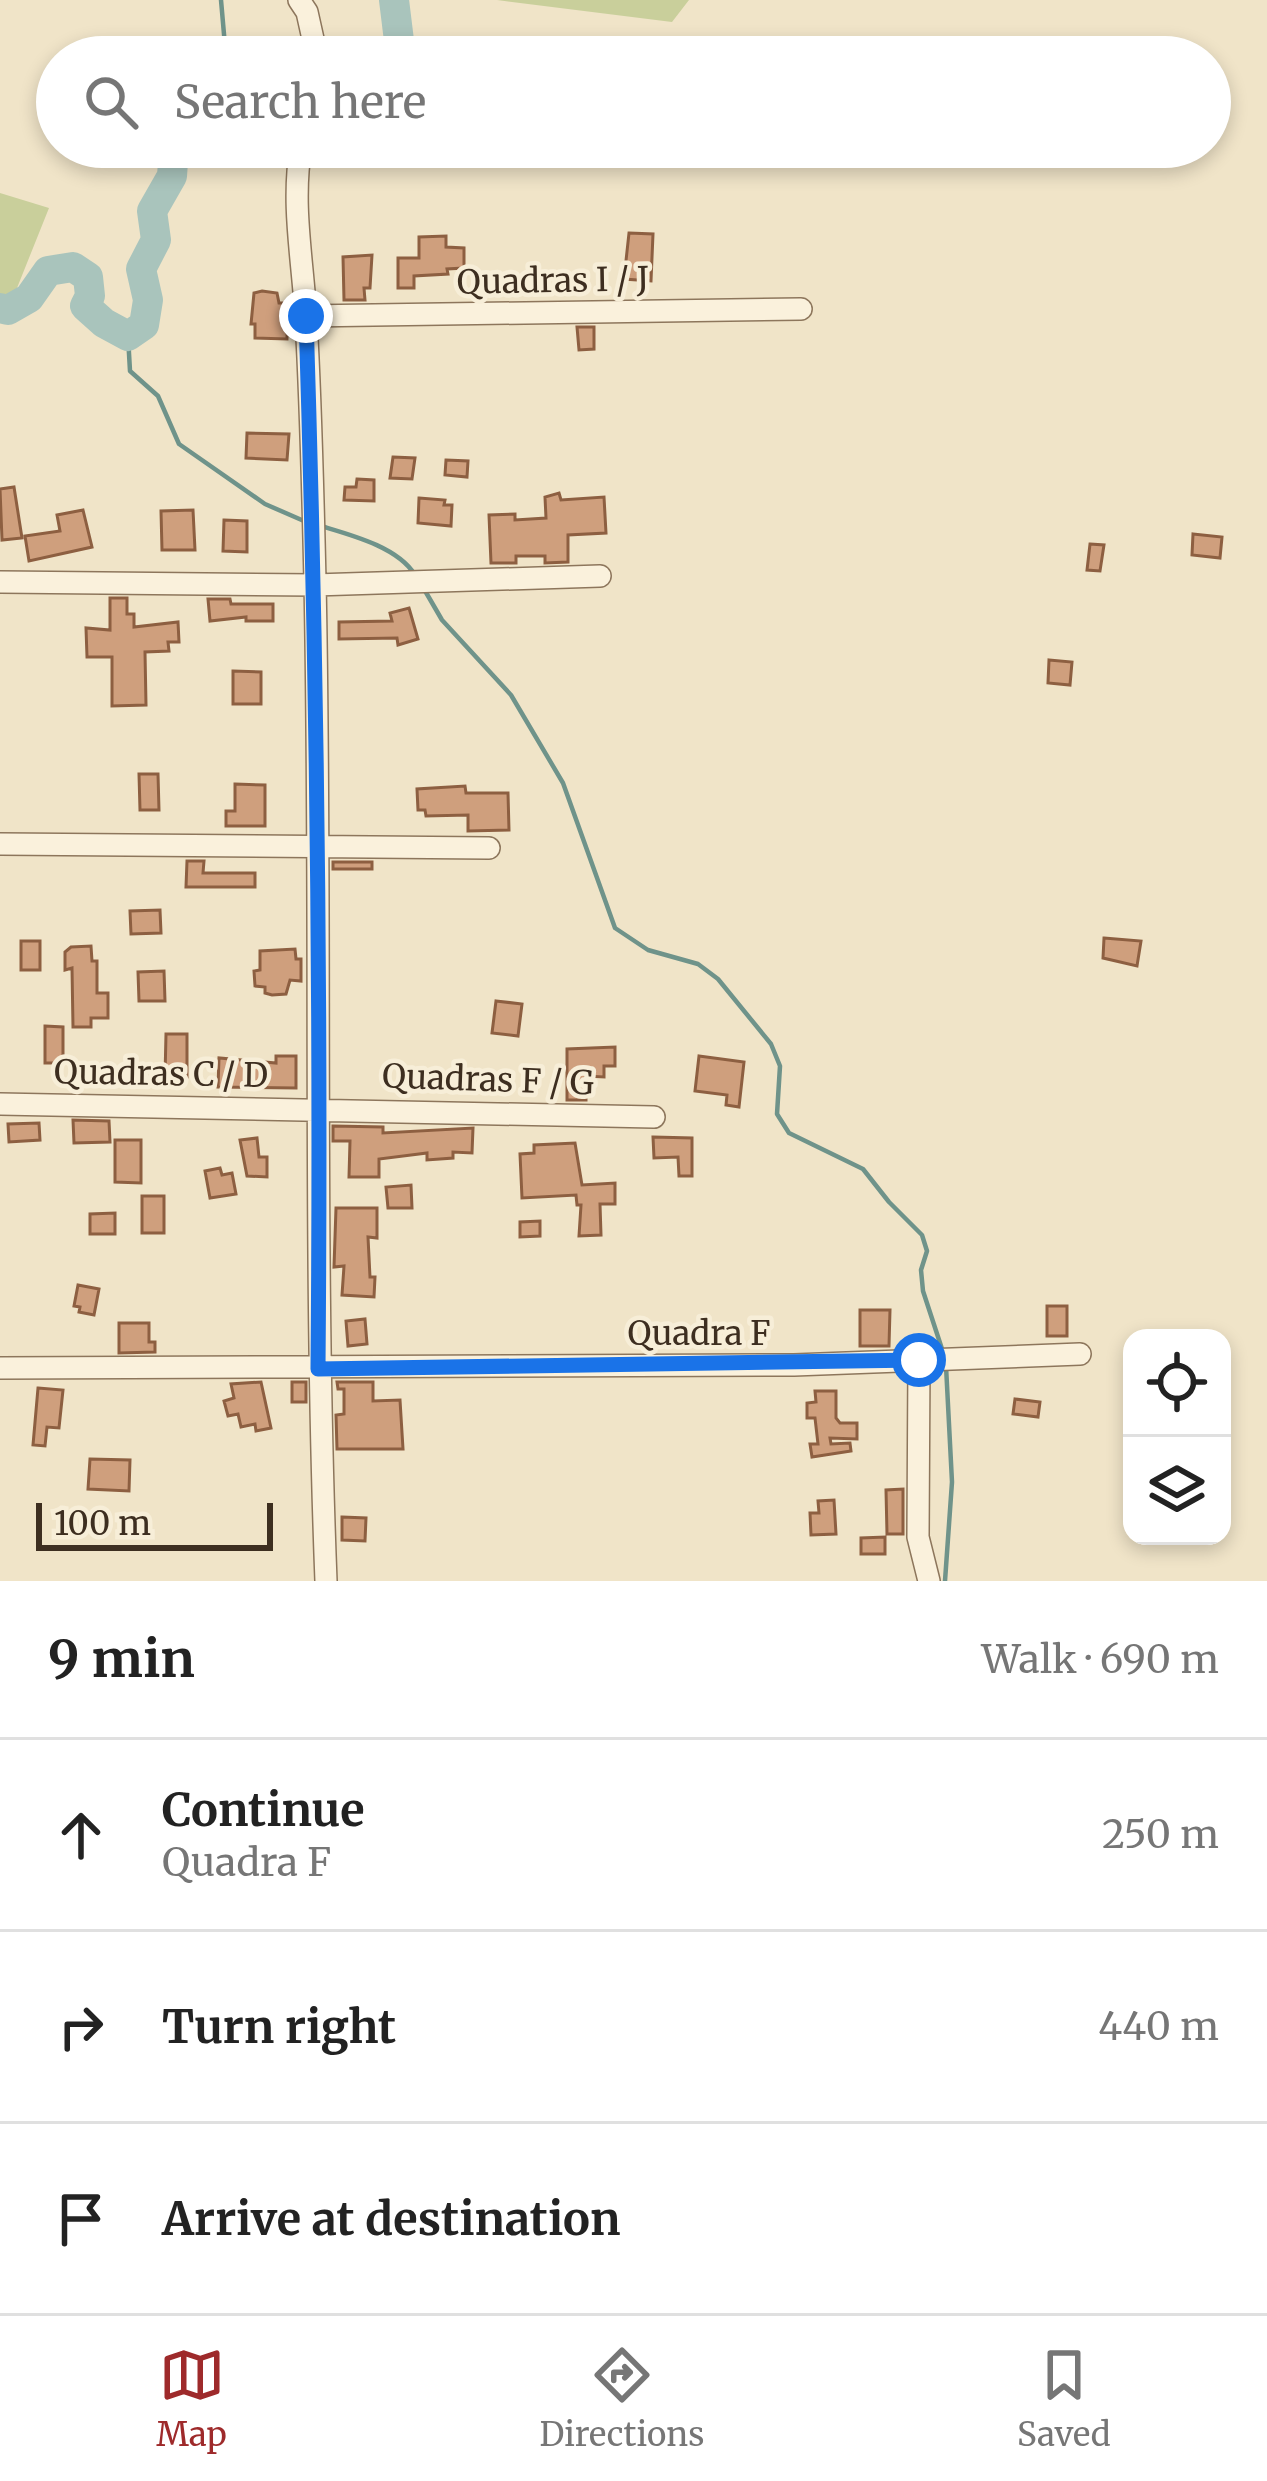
<!DOCTYPE html>
<html lang="en">
<head>
<meta charset="utf-8">
<style>
  body { margin:0; font-family:Merriweather,serif; background:#f2f2f2; color:#222 }
  .controls { position:absolute; right:36px; bottom:36px; display:grid; overflow:hidden; border-radius:24px; box-shadow:0 6px 18px #0003 }
  .controls button { width:108px; height:108px; display:grid; place-items:center; padding:0; border:0; border-bottom:3px solid #e0e0e0; background:#fff; color:#222; font:60px sans-serif }
  .scale { position:absolute; left:36px; bottom:30px; width:237px; box-sizing:border-box; padding-left:12px; border:6px solid #3d2e20; border-top:0; font-size:33px; line-height:42px; white-space:nowrap; color:#3d2e20; -webkit-text-stroke:9px #f7eed8; paint-order:stroke }
  .stop { position:absolute; width:36px; height:36px; margin:-27px; border:9px solid #1a73e8; border-radius:50%; background:#fff }
  .stop.end { background:#1a73e8; border-color:#fff; box-shadow:0 3px 12px #0008 }
  .list { margin:0; padding:0; list-style:none }
  h2 { display:flex; justify-content:space-between; align-items:center; height:156px; margin:0; padding:0 48px; font-size:51px }
  h2 small { font-size:39px; font-weight:400; color:#767676 }
  .list li { display:grid; grid-template-columns:78px 1fr auto; gap:36px; align-items:center; box-sizing:border-box; height:192px; padding:0 48px; border-top:3px solid #e0e0e0 }
  .list b { display:block; font-size:45px; white-space:nowrap }
  .list p { margin:0; font-size:39px; white-space:nowrap; color:#767676 }
  .list em { font-size:39px; font-style:normal; color:#767676 }
  .icon { flex:none; width:66px; height:66px; fill:none; stroke:currentColor; stroke-width:2; stroke-linecap:round; stroke-linejoin:round }
  .map { position:relative; flex:none; width:1267px; height:1581px; overflow:hidden }
  .search { position:absolute; background:#fff; box-shadow:0 6px 18px #0003; left:36px; right:36px; top:36px; height:132px; display:flex; align-items:center; gap:30px; box-sizing:border-box; padding:0 42px; border-radius:66px; color:#767676; font-size:45px }
  .sheet { height:732px; background:#fff }
  nav { display:flex; justify-content:space-around; align-items:center; box-sizing:border-box; height:168px; border-top:3px solid #e0e0e0; background:#fff; font-size:33px; color:#767676 }
  nav a { display:grid; justify-items:center; gap:6px }
  nav .on { color:#9e2a2b }
  .map>svg:first-child { display:block }
  .green { fill:#c9cf9b }
  .lines { fill:none; stroke-linecap:round; stroke-linejoin:round }
  .stream { stroke:#6f938a; stroke-width:4.5 }
  .river { stroke:#a9c4bc; stroke-width:30 }
  .building { fill:#cf9f7d; stroke:#8d5f41; stroke-width:3 }
  .minor-casing { stroke:#8d765c; stroke-width:24 }
  .minor { stroke:#faf1dc; stroke-width:21 }
  .route { stroke:#1a73e8; stroke-width:15 }
  .labels { text-anchor:middle; stroke-width:9; stroke-linejoin:round; paint-order:stroke }
  .street-label { font-size:33px; fill:#3d2e20; stroke:#f7eed8 }
</style>
</head>
<body>
<div class="map">
<svg width="1267" height="1581" viewBox="0 0 1267 1581">
  <rect width="100%" height="100%" fill="#f0e4c8"/>
  <!-- green -->
  <path class="green" d="M497 0H689L672 22Z
    M0 193 49 208 7 313 0 315Z"/>
  <g class="lines">
    <!-- stream -->
    <path class="stream" d="M221 0 226 57
      M128 336 130 371 158 396 179 444 265 504 304 521
      M321 526C351 535 398 547 415 575
      M424 589 442 620 511 695 563 783 615 928 648 950 698 964 718 979 771 1044 780 1066 777 1114 789 1133 863 1169 889 1202 922 1235 927 1251 921 1270 923 1291 942 1349
      M945 1581 952 1482 946 1366"/>
    <!-- river -->
    <path class="river" d="M394 0 401 57
      M0 308 8 310 29 298 48 271 73 267 88 277 90 296 85 306 104 323 128 336 144 325 148 300 141 269 156 240 152 211 172 176 174 147"/>
  </g>
  <!-- building -->
  <path class="building" d="M629 233 653 234 651 281 624 279Z
    M446 236V247L464 248V268L447 269 448 274 414 276V288H398V258H419V237Z
    M372 255 370 288H364L365 300H344L343 257Z
    M262 291 277 293 279 303H288L287 339 255 338V324H251L254 293Z
    M577 327H594V349L579 350Z
    M247 433 289 434 287 460 246 458Z
    M393 457 415 458 412 479 390 478Z
    M446 460 468 461 467 477 445 475Z
    M357 479 374 480V501L344 500 345 487H356Z
    M14 487 22 538 2 540 0 489Z
    M559 493 561 500 604 497 606 533 568 535V562L545 563V556H516V563H491L489 515 515 514V520L546 518 545 497Z
    M419 498 445 500 444 505H452L451 526 418 523Z
    M83 510 92 547 29 561 25 536 60 531 57 515Z
    M193 510 195 550H162L161 511Z
    M224 520 247 521V552L223 551Z
    M1193 534 1222 537 1220 558 1192 555Z
    M1090 544 1104 545 1100 571 1087 570Z
    M110 598H127V614H134V627L178 622 179 642H168L169 651 145 652 146 705 112 706V657H87L86 628 110 630Z
    M208 599H230L231 604H273V621H246V617L210 621Z
    M409 608 418 639 398 645 397 638 339 639V622L392 621 390 613Z
    M1049 660 1072 662 1070 685 1048 683Z
    M233 671 261 672V704H233Z
    M139 774H158L159 810H140Z
    M235 784 265 785V826H226V811H235Z
    M465 786 466 793H508L509 830 468 831V815L426 816 425 810H418L417 789Z
    M187 861H204L203 873H255V887H186Z
    M333 862H372V869H333Z
    M160 910 161 933 131 934 130 911Z
    M1104 938 1141 941 1137 966 1103 958Z
    M21 941H40V970H21Z
    M91 946 92 961H97V993H108V1018H91V1027H73L72 968 65 970V952L71 947Z
    M295 949 296 959H301V981L290 980 286 994 272 995 265 993V987L255 986 254 971 260 970V951Z
    M164 971 165 1001H139L138 972Z
    M496 1001 522 1004 518 1036 492 1033Z
    M45 1026 63 1027V1063H45Z
    M166 1034H187V1077H165Z
    M615 1047V1066H604V1077L586 1076V1100H567V1049Z
    M276 1056H296V1088L218 1087 219 1058 276 1063Z
    M699 1056 744 1062 739 1107 726 1105 727 1095 695 1091Z
    M73 1120 109 1121 110 1142 74 1143Z
    M39 1123 40 1140 9 1142 8 1124Z
    M333 1126 383 1127V1133L473 1128 472 1153 453 1152V1158L427 1160V1153L379 1159V1177H349L350 1141H333Z
    M653 1137 692 1138V1176H679L678 1157 654 1158Z
    M257 1138 259 1157H267V1177L247 1176 240 1140Z
    M115 1140H141V1183L115 1182Z
    M575 1143 582 1185 615 1183V1204H600L601 1235 579 1236 581 1205H577L576 1195 522 1198 520 1154 534 1153V1145Z
    M220 1168 222 1175 232 1173 236 1194 210 1198 205 1171Z
    M411 1185 412 1208H388L386 1187Z
    M142 1196H164V1233H142Z
    M336 1208H377V1238L368 1237 370 1277H375L374 1297 342 1295 344 1266 334 1267Z
    M115 1213V1234H90V1214Z
    M540 1221V1236L520 1237V1222Z
    M78 1285 99 1289 94 1315 79 1312 80 1307 74 1306Z
    M1047 1306H1067V1336H1047Z
    M860 1310H890L889 1346H860Z
    M365 1319 367 1344 348 1346 346 1321Z
    M119 1323H149V1342H155V1352L119 1353Z
    M261 1382 271 1428 256 1431 255 1424 241 1427 238 1414 228 1416 224 1401 234 1398 231 1384Z
    M292 1382H306V1402H292Z
    M337 1382H373V1401L400 1400 403 1449H337L336 1415 344 1414V1389H338Z
    M38 1388 63 1390 59 1428 47 1427 45 1446 33 1445Z
    M815 1391H836V1418L840 1423H857V1439L830 1438 831 1444 850 1443 851 1451 812 1457 810 1444H818L815 1418H807V1403L816 1402Z
    M1015 1399 1040 1402 1038 1417 1013 1414Z
    M90 1459 130 1460 129 1491 88 1489Z
    M903 1489V1534H887L886 1490Z
    M834 1500 836 1534 811 1535 810 1513H819L818 1501Z
    M342 1517 366 1518 365 1541 342 1540Z
    M885 1537V1554H861V1538Z"/>
  <g class="lines">
    <!-- minor casing -->
    <g class="minor-casing">
      <path id="minor" d="M299 0 307 12 317 57
        M301 147C291 204 303 261 306 319 311 406 313 494 315 582 322 915 313 1248 326 1581
        M306 316 801 309
        M0 582 315 585 600 576
        M0 844 489 848
        M0 1104 654 1117
        M919 1360 918 1537 929 1581
        M0 1368 794 1365 1080 1354"/>
    </g>
    <!-- minor -->
    <use href="#minor" class="minor"/>
  </g>
  <g class="lines">
    <!-- route -->
    <path class="route" d="M306 316C317 667 321 1018 318 1369L919 1360"/>
  </g>
  <g class="labels">
    <!-- street labels -->
    <g class="street-label">
      <text transform="translate(553 280) rotate(-1)" y="12">Quadras I / J</text>
      <text transform="translate(161 1073) rotate(1)" y="12">Quadras C / D</text>
      <text transform="translate(488 1079) rotate(2)" y="12">Quadras F / G</text>
      <text x="699" y="1345">Quadra F</text>
    </g>
  </g>
</svg>
<div class="controls">
<button><svg class="icon" aria-label="locate" viewBox="0 0 24 24"><circle cx="12" cy="12" r="6"/><path d="M12 2v4M12 18v4M2 12h4M18 12h4"/></svg></button>
<button><svg class="icon" aria-label="layers" viewBox="0 0 24 24"><path d="M12 4l9 5-9 5-9-5zM3 14l9 5 9-5"/></svg></button>
</div>
<div class="scale">100 m</div>
<div class="stop" style="left:919px;top:1360px"></div>
<div class="stop end" style="left:306px;top:316px"></div>
<div class="search"><svg class="icon" aria-label="search" viewBox="0 0 24 24"><circle cx="10" cy="10" r="6"/><path d="M15 15l6 6"/></svg>Search here</div>
</div>
<section class="sheet">
<h2>9 min<small>Walk · 690 m</small></h2>
<ul class="list">
<li><svg class="icon" aria-label="ahead" viewBox="0 0 24 24"><path d="M12 20V5M6 11l6-6 6 6"/></svg><div><b>Continue</b><p>Quadra F</p></div><em>250 m</em></li>
<li><svg class="icon" aria-label="right" viewBox="0 0 24 24"><path d="M7 20v-9h11M14 6l5 5-5 5"/></svg><div><b>Turn right</b></div><em>440 m</em></li>
<li><svg class="icon" aria-label="arrive" viewBox="0 0 24 24"><path d="M6 21V4h12l-3 4 3 4H6"/></svg><div><b>Arrive at destination</b></div></li>
</ul>
</section>
<nav>
<a class="on"><svg class="icon" aria-label="map" viewBox="0 0 24 24"><path d="M3 6l6-2 6 2 6-2v14l-6 2-6-2-6 2zM9 4v14M15 6v14"/></svg>Map</a>
<a><svg class="icon" aria-label="directions" viewBox="0 0 24 24"><path d="M12 3l9 9-9 9-9-9zM9 14v-3h6M13 9l2 2-2 2"/></svg>Directions</a>
<a><svg class="icon" aria-label="saved" viewBox="0 0 24 24"><path d="M7 4h10v16l-5-4-5 4z"/></svg>Saved</a>
</nav>
</body>
</html>
